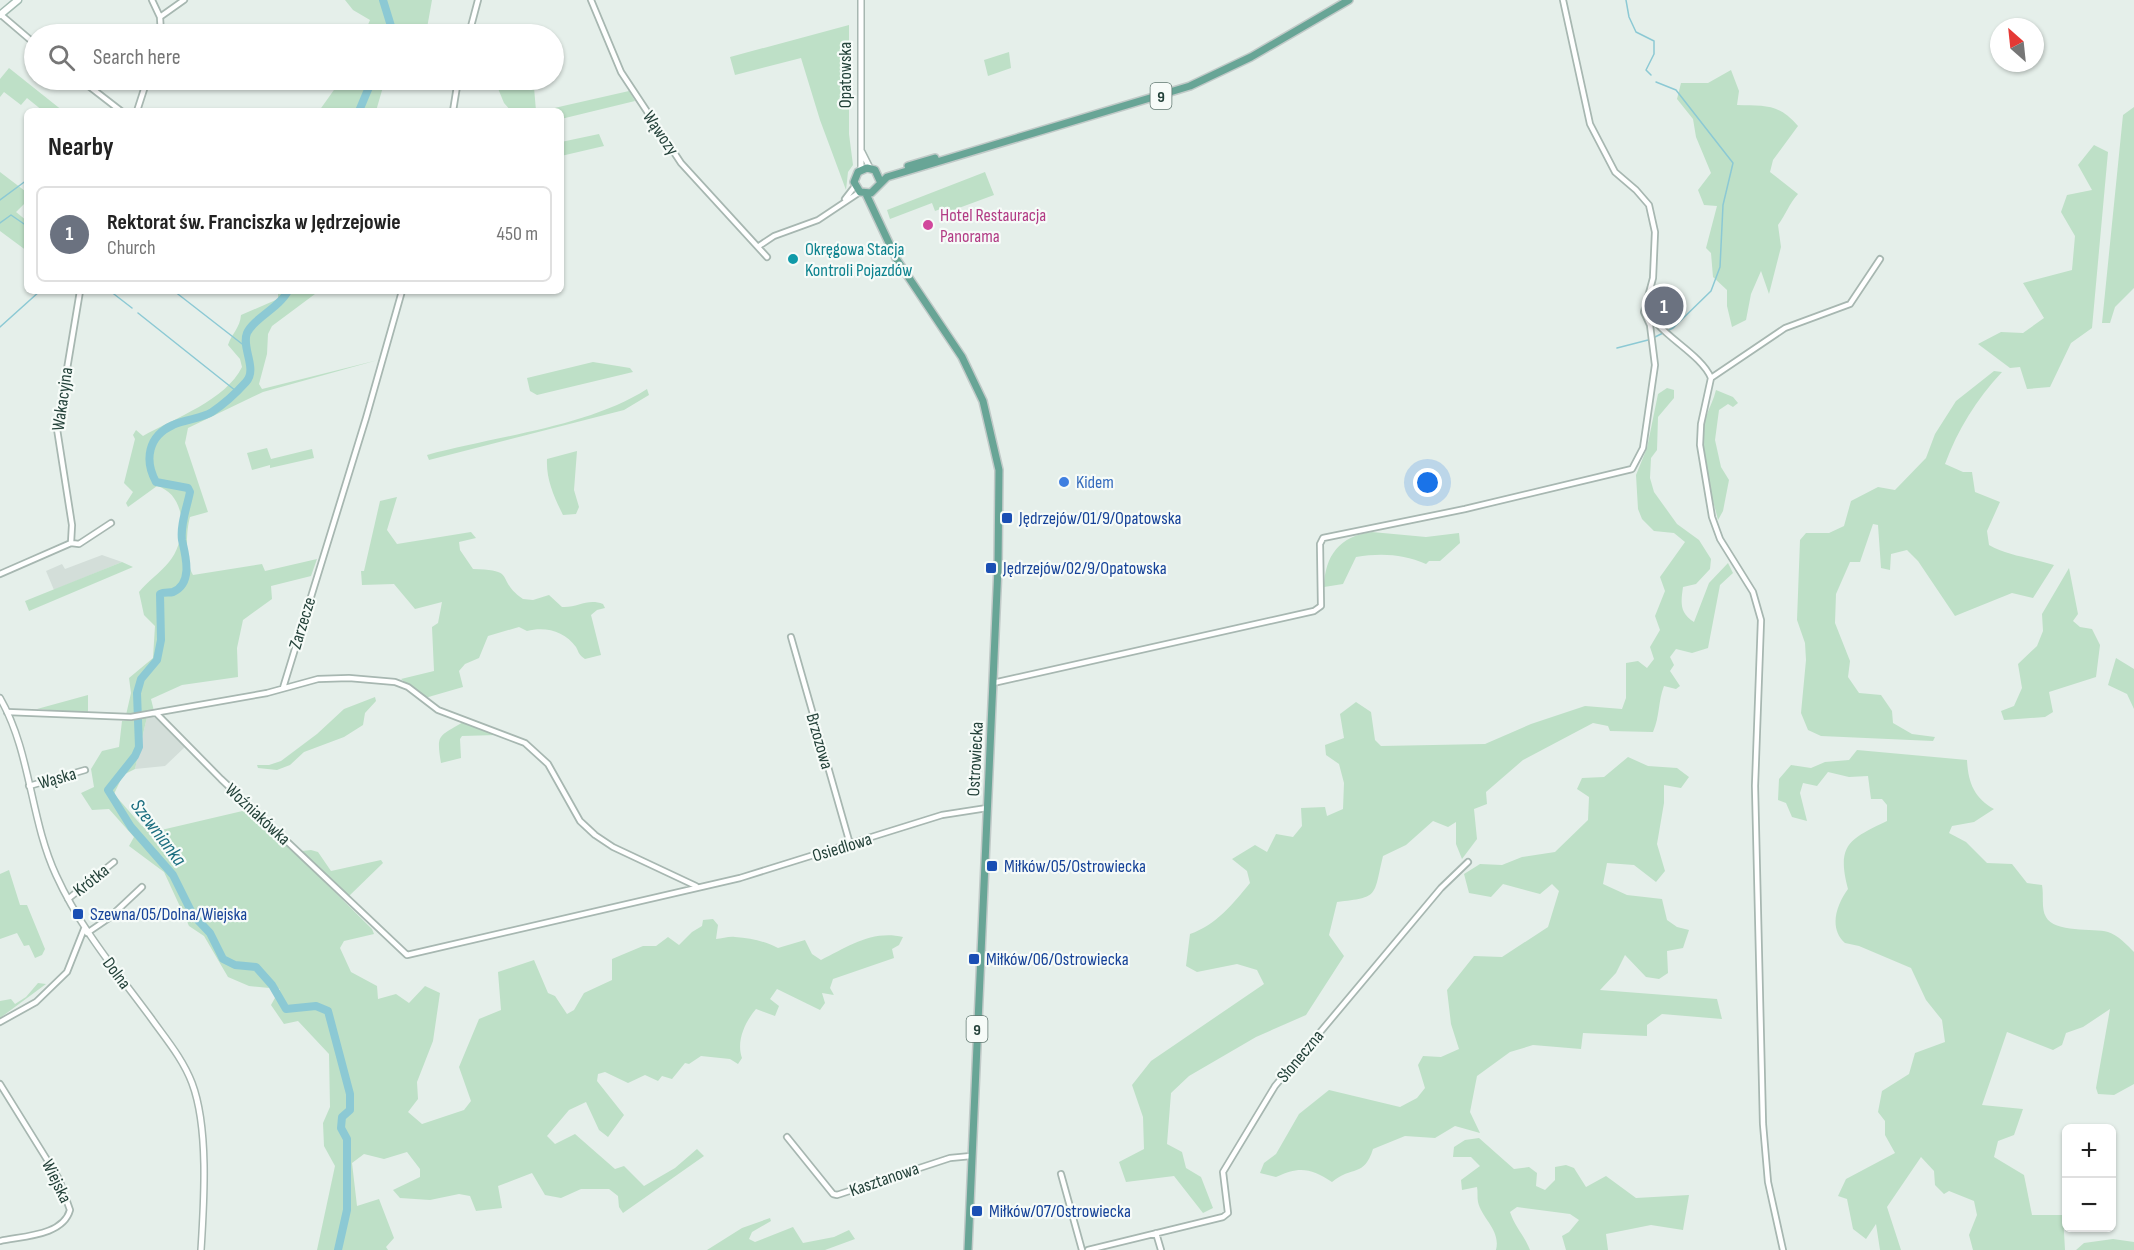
<!DOCTYPE html>
<html lang="en">
<head>
<meta charset="utf-8">
<style>
  body { margin:0; font-family:"Sofia Sans Condensed",sans-serif; background:#f2f2f2; color:#222 }
  .controls { position:absolute; right:18px; bottom:18px; display:grid; overflow:hidden; border-radius:9px; box-shadow:0 2px 4px #0004 }
  .controls button { width:54px; height:54px; display:grid; place-items:center; padding:0; border:0; border-bottom:2px solid #e0e0e0; background:#fff; color:#222; font:30px sans-serif }
  .compass { position:absolute; left:1990px; top:18px; width:54px; height:54px; border-radius:50%; background:#fff; box-shadow:0 2px 4px #0004; rotate:333deg }
  .you { position:absolute; left:1428px; top:483px; width:21px; height:21px; margin:-15px; border:4px solid #fff; border-radius:50%; background:#1a73e8; box-shadow:0 0 0 9px #1a73e833 }
  .badge { display:grid; place-items:center; width:39px; height:39px; border-radius:50%; background:#2563eb; color:#fff; font-size:20px; font-weight:700 }
  .pin { position:absolute; translate:-50% -50%; border:3px solid #fff; box-shadow:0 2px 6px #0006 }
  .list { margin:0; padding:0; list-style:none }
  h2 { display:flex; justify-content:space-between; align-items:center; height:78px; margin:0; padding:0 24px; font-size:26px }
  h2 small { font-size:20px; font-weight:400; color:#767676 }
  .list li { display:grid; grid-template-columns:39px 1fr auto; gap:18px; align-items:center; box-sizing:border-box; height:96px; margin:0 12px 12px; padding:0 12px; border:2px solid #e0e0e0; border-radius:9px }
  .list b { display:block; font-size:22px; white-space:nowrap }
  .list p { margin:0; font-size:20px; white-space:nowrap; color:#767676 }
  .list em { font-size:20px; font-style:normal; color:#767676 }
  .icon { flex:none; width:33px; height:33px; fill:none; stroke:currentColor; stroke-width:2; stroke-linecap:round; stroke-linejoin:round }
  .map { position:relative; flex:none; width:2134px; height:1250px; overflow:hidden }
  .search { position:absolute; background:#fff; box-shadow:0 2px 4px #0004; left:24px; top:24px; width:540px; height:66px; display:flex; align-items:center; gap:15px; box-sizing:border-box; padding:0 21px; border-radius:33px; color:#767676; font-size:22px }
  .panel { position:absolute; background:#fff; box-shadow:0 2px 4px #0004; left:24px; top:108px; width:540px; height:186px; border-radius:9px }
  .map>svg:first-child { display:block }
  .built { fill:#d3ded9 }
  .green { fill:#bee0c7 }
  .lines { fill:none; stroke-linecap:round; stroke-linejoin:round }
  .stream { stroke:#8cc9d4; stroke-width:1.5 }
  .river { stroke:#8cc9d4; stroke-width:8 }
  .minor-casing { stroke:#a7b7b1; stroke-width:8 }
  .tertiary-casing { stroke:#a7b7b1; stroke-width:8 }
  .secondary-casing { stroke:#a3bbb2; stroke-width:9 }
  .primary-casing { stroke:#c1cac8; stroke-width:10 }
  .minor { stroke:#fff; stroke-width:4.5 }
  .tertiary { stroke:#fff; stroke-width:5 }
  .secondary { stroke:#fff; stroke-width:6 }
  .primary { stroke:#68a596; stroke-width:7 }
  .hotel-dot { fill:#d1479c; stroke:#f6fbf8; stroke-width:2 }
  .culture-dot { fill:#0f9aa8; stroke:#f6fbf8; stroke-width:2 }
  .shop-dot { fill:#3f7fe0; stroke:#f6fbf8; stroke-width:2 }
  .transit-dot { fill:#1a4fb4; stroke:#f6fbf8; stroke-width:2 }
  .labels { text-anchor:middle; stroke-width:4.5; stroke-linejoin:round; paint-order:stroke }
  .shield { fill:#f6fbf8; stroke:#627972; stroke-width:1.5 }
  .shield-label { font-size:16px; font-weight:bold; fill:#234139 }
  .street-label { font-size:18px; fill:#234139; stroke:#f6fbf8 }
  .hotel-label { font-size:18px; fill:#b23c85; stroke:#f6fbf8; text-anchor:start }
  .culture-label { font-size:18px; fill:#0d838f; stroke:#f6fbf8; text-anchor:start }
  .shop-label { font-size:18px; fill:#366cbe; stroke:#f6fbf8; text-anchor:start }
  .transit-label { font-size:18px; fill:#164399; stroke:#f6fbf8; text-anchor:start }
  .water-label { font-size:20px; font-style:italic; fill:#1b6e80; stroke:#f6fbf8 }
</style>
</head>
<body>
<div class="map">
<svg width="2134" height="1250" viewBox="0 0 2134 1250">
  <rect width="100%" height="100%" fill="#e5efea"/>
  <!-- built -->
  <path class="built" d="M102 555 122 562 54 590 46 571 62 564 65 569Z
    M156 716 186 746 165 766 135 769 147 717Z"/>
  <!-- green -->
  <path class="green" d="M345 0H432L427 28 396 34H364L370 20 353 10Z
    M849 25V134L853 165 848 172 846 190 820 120 801 58 735 75 730 57Z
    M1009 52 1011 68 988 76 984 60Z
    M9 68 63 111H43L27 98 21 105 4 92 0 97V79Z
    M1731 70 1739 91 1737 105C1765 106 1778 103 1798 126L1773 160 1770 172 1798 194C1789 204 1786 214 1778 225L1781 247 1769 294 1761 271 1751 294 1746 320 1732 327 1727 306V290L1713 277 1711 253 1706 248 1717 206 1704 205 1698 190 1711 173 1696 137 1693 119 1677 99 1681 83H1708Z
    M341 80H385L376 111H319Z
    M506 80H531L534 87 536 111H511L504 103 497 86 506 83Z
    M629 91 635 101 561 119V111H541Z
    M2134 107V288L2115 307 2110 323H2102L2123 115Z
    M599 134 604 146 561 156V142Z
    M2094 145 2108 152 2092 328 2071 343 2050 387 2027 389 2020 367 2010 368 1978 344 2001 332 2023 333 2044 318 2023 283 2072 270 2075 236 2061 212 2067 195 2092 190 2078 165Z
    M0 172 25 191 27 189V201L16 212 27 221V251L0 231Z
    M985 172 994 195 948 212 946 207 935 211 932 203 890 219 887 210Z
    M278 291H319L272 326 268 334 267 354 259 384 262 389 378 360 263 392 188 428 185 443 208 512 190 517C186 531 185 562 193 575L262 564 265 571 317 559 311 576 271 586 272 599 243 620 237 648 238 677 182 685 151 699 154 711 126 715 131 693 129 678 153 658 155 626 144 615 139 592C148 581 160 573 169 562 187 541 188 495 157 486L128 507 126 503 133 492 124 483 135 439 133 435 136 430 143 436C175 418 226 400 242 367L240 359 228 345C232 333 240 328 241 315L278 299Z
    M593 362 630 368 633 372 537 395 530 391 527 378Z
    M1994 371 2002 372C1976 400 1958 429 1945 464L1963 472H1972L1975 492 2000 502 1987 531 1989 545C2008 556 2033 558 2054 565L2033 598 2012 593 1955 616 1918 561 1907 550 1891 554 1890 570 1881 568 1878 525 1873 524 1860 562H1850L1836 594 1835 623 1850 661 1848 677 1859 693 1881 695 1892 711 1893 723 1912 734 1935 737 1933 741 1821 736 1808 730 1801 713 1806 660 1805 643 1797 620 1800 540 1806 533H1829L1844 526 1851 501 1878 487 1895 490 1926 458 1935 434 1956 401Z
    M1667 388 1674 390V398L1658 417 1657 450 1651 458 1650 478 1654 492 1677 524 1699 540 1711 559 1710 569 1696 584 1683 587C1681 602 1679 613 1694 622L1709 583 1728 563 1733 573 1720 585 1708 648 1692 653 1676 649 1670 657 1674 665 1670 671 1680 686 1676 689 1664 686C1658 701 1660 716 1653 732L1610 731 1608 726 1593 723 1523 760 1486 792 1487 804 1474 809 1477 839 1462 859 1456 844V822L1448 827 1433 821 1406 845 1383 856C1373 897 1380 897 1337 902L1329 935 1344 956 1306 1015 1256 1037 1189 1076 1171 1093 1167 1144 1182 1152 1186 1168 1201 1177 1213 1208 1203 1213 1174 1176 1126 1182 1119 1162 1144 1149 1143 1117 1132 1085 1151 1061 1264 984 1257 970 1237 964 1197 972 1186 966 1190 934C1216 925 1233 904 1250 883L1247 871 1232 859 1255 845 1267 852 1276 834 1293 837 1302 826 1301 808 1325 807 1327 816 1343 809 1344 783 1339 764 1326 755 1325 745 1344 738 1340 714 1356 702 1371 712 1375 740 1381 746 1485 744 1531 724 1585 706 1622 709 1626 698V663L1638 661 1647 668 1654 659 1650 647 1660 630 1655 616 1665 591 1660 577 1685 542 1674 533 1654 531 1642 519 1638 509 1636 475 1647 448 1658 394Z
    M647 389 649 395 624 410 429 460 427 455C496 436 588 427 647 389Z
    M1716 390 1733 397 1738 403 1733 407 1728 404 1719 410 1715 440 1721 467 1729 480 1723 511 1718 520C1710 487 1696 451 1706 417 1709 408 1714 399 1716 390Z
    M267 448 271 459 312 449 314 458 270 468V465L252 470 247 453Z
    M577 451 574 490 579 507 576 514 563 515C554 497 546 479 547 459Z
    M397 497 387 530 397 544 471 532 476 538 459 542 460 550 473 569C519 570 494 579 523 599L533 600 549 595 562 607C578 608 587 598 603 604L605 608 597 610 591 615 601 655 585 659C579 655 579 653 576 647 565 631 545 626 527 631L519 627 488 636 479 658 465 664 459 671 463 687 425 698 401 679 434 671 432 627 438 623 442 602 415 609 394 584 362 585 361 571H364L380 501Z
    M1372 532 1426 537 1459 533 1460 543 1440 561H1429L1426 564C1403 554 1381 553 1356 557L1343 584 1324 587C1325 555 1340 536 1372 532Z
    M122 562 133 567 29 611 25 601Z
    M2069 568 2078 614 2073 621 2080 627 2092 629 2100 645 2096 677 2049 692 2053 712 2045 717 2004 720 2001 711 2014 706 2022 688 2018 664 2037 646 2043 631 2042 614Z
    M2116 658 2134 669V709L2127 694 2108 685Z
    M88 695V713L37 709Z
    M375 697 376 701 365 713 363 725 344 737 304 752 290 765 277 770 258 768 257 765H269L281 761 317 734 344 709Z
    M147 717 135 769 123 775 114 794 142 826 157 831 251 809 372 929 374 934 344 941 340 948 351 972 377 986 378 999 396 994 409 1003 425 986 440 993 433 1041 417 1082 418 1099 408 1112 422 1124 464 1110 471 1101 459 1067 479 1019 501 1010 498 972 534 960 548 993 555 996 567 1014 574 1010 584 993 612 980V959L643 946H656L668 937 679 945 692 932 702 926 703 920 713 919 718 925 716 939C722 939 729 936 735 937 751 938 764 941 778 948L805 940 812 954 821 960C848 947 871 930 903 937L899 945 892 949 894 958 833 979 830 988 834 995 822 993 825 1003 820 1010 777 989 770 999 779 1006 775 1016 756 1009C745 1022 736 1041 742 1058L738 1064 730 1059 701 1056 689 1064 685 1063 672 1079 662 1076 658 1081 645 1075 628 1083 605 1072 598 1074 597 1081 624 1115 608 1137 599 1130 586 1102 569 1110 547 1136 555 1144 575 1134 615 1169 624 1166 644 1186 675 1168 697 1149 704 1156 623 1213 619 1207 618 1196 609 1189H581L561 1198 545 1195 532 1173 498 1186 502 1208 476 1211 470 1196 459 1194 430 1200 400 1198 393 1190 420 1177V1169L407 1152 384 1159 364 1154 352 1163 357 1206 379 1199 394 1238 386 1247 388 1250H317L335 1166 324 1146 323 1123 330 1107 329 1054 298 1021 284 1024 271 1005 280 989 249 986 228 977 204 936 189 926 164 872 129 846 134 837 109 809 92 810 81 793 94 787 91 769 102 751 119 747 122 721Z
    M463 722 497 735 462 736 460 739 461 758 441 763C436 733 439 737 463 722Z
    M1857 750 1967 760C1968 782 1974 798 1994 809L1974 822 1952 826 1949 833 1966 842 1987 863 2012 864 2027 883 2042 885C2044 895 2041 909 2046 917 2054 933 2094 928 2108 932 2118 935 2127 945 2134 952V1084L2114 1095 2098 1094 2096 1088 2110 1009 2083 1027 2066 1033 2062 1045 2053 1050 2007 1032 1982 1105 2023 1109 2014 1135 1998 1141 1994 1157 2024 1175 2032 1215H2063L2065 1250H1973L1969 1235 1977 1215 1974 1201 1949 1191 1944 1194 1935 1185 1934 1171 1921 1157 1887 1207 1901 1250H1880L1876 1224 1866 1239 1853 1229 1847 1199 1838 1196 1846 1179 1895 1153 1885 1135V1121L1878 1112 1882 1091 1909 1074 1915 1053 1945 1042 1942 1020 1926 1000 1911 968 1859 946 1845 943C1828 928 1837 904 1848 889 1836 844 1850 839 1887 821V805L1882 799H1871L1868 776 1849 777 1828 772 1817 786 1803 783 1800 793 1807 821 1792 817 1786 803 1778 800 1779 779 1791 765 1811 768 1825 762 1849 760Z
    M1628 757 1648 766 1677 768 1689 777 1681 788 1664 785V803L1657 844 1665 871 1656 882 1634 865 1607 863 1603 884 1627 895 1662 899 1667 920 1677 927 1689 930 1683 948 1667 951 1668 973 1659 979 1646 977 1625 955 1616 973 1600 990 1717 999 1722 1019 1662 1014 1647 1025V1036L1583 1033 1581 1049 1533 1045 1510 1052 1477 1076 1470 1112 1480 1133 1455 1126 1435 1138 1405 1136 1373 1149C1364 1178 1352 1165 1332 1182 1311 1168 1299 1166 1276 1177L1260 1173 1264 1163 1276 1154 1299 1114 1329 1090 1400 1107 1417 1098 1425 1088 1418 1065 1423 1056 1441 1057 1459 1049 1451 1024 1447 990 1474 956 1502 957 1548 927 1559 891 1552 884 1540 894 1503 884 1491 897 1469 893 1464 874 1480 864 1502 865 1522 857 1555 852 1588 820 1589 797 1577 789 1582 778 1604 777Z
    M311 850 318 852 331 871 381 860 383 863 348 897 302 851Z
    M9 870 20 905H27L45 949 42 955 35 958 29 945 24 946 17 933 0 939V874Z
    M38 983 46 984 0 1018V1001L11 999 15 1004 26 997Z
    M1479 1138 1514 1169 1529 1167 1537 1173 1536 1186 1545 1190 1555 1180V1167L1566 1165 1574 1168 1586 1187 1606 1176 1636 1198 1689 1195 1683 1230 1651 1225 1606 1234 1608 1250H1566L1562 1236 1569 1232 1579 1220 1570 1214 1517 1207 1510 1212C1515 1227 1524 1235 1530 1250H1496C1501 1230 1482 1219 1478 1202 1477 1197 1478 1192 1477 1187L1462 1190 1461 1180 1480 1166 1471 1157H1453L1454 1147 1465 1140Z
    M770 1218 771 1221 752 1232 749 1239 755 1242 793 1227 803 1243 834 1237 849 1230 855 1239 825 1250H707L742 1228Z
    M2113 1239 2134 1242V1250H2076L2084 1243Z"/>
  <g class="lines">
    <!-- stream -->
    <path class="stream" d="M1626 0 1629 17 1636 32 1654 41V54L1646 70 1651 75
      M0 200 27 180
      M0 223 11 215 27 226
      M110 291 132 308
      M174 291 246 347
      M138 313 236 391
      M0 327 40 291
      M1655 337 1673 328 1711 291 1720 267 1723 205 1733 163 1676 90 1656 82
      M1617 348 1648 340"/>
    <!-- river -->
    <path class="river" d="M383 0 391 26 385 34
      M359 111 372 80
      M288 291C279 308 253 319 247 333 241 348 258 369 246 382 237 392 224 404 212 412 201 419 185 419 173 425 148 436 144 460 156 482L188 488 190 492C187 507 180 525 182 540 185 554 194 583 173 592 169 593 164 592 160 594L161 640 157 660 141 679 137 693 139 747 135 756 108 790 131 827 173 875 193 915 210 933 223 959 235 965 256 967 272 985 286 1009 316 1006 328 1011 350 1094V1110L342 1117 341 1128 347 1139V1210L338 1250"/>
    <!-- minor casing -->
    <g class="minor-casing">
      <path id="minor" d="M152 0 160 17 161 34
        M591 0 621 72 681 163 767 257
        M0 14 34 43
        M160 17 184 0
        M469 34 478 0
        M81 80 121 111
        M137 111 147 80
        M453 111 458 80
        M845 199 855 186
        M759 246 774 236 818 220 860 192
        M1648 305C1650 331 1700 351 1711 378L1701 424 1700 445 1712 517 1720 539 1753 592 1761 620 1755 786 1763 1124 1768 1182 1783 1250
        M1711 378 1785 328 1850 304 1880 259
        M71 543 79 544 111 523
        M0 574 71 543 72 525 57 429 80 291
        M791 637 850 844
        M993 683 1314 611 1321 606 1320 544 1323 538 1465 509 1632 469 1643 448 1655 365 1650 325 1644 312 1653 278 1655 232 1649 205 1636 190 1615 172 1590 124 1563 0
        M283 688 366 418 402 291
        M7 712 131 717 267 693 318 679 349 678 395 682 408 687 438 710 525 743 548 764 580 821 595 835 613 847 696 886
        M157 714 221 779 407 955 740 878 942 815 987 808
        M29 786 85 770
        M68 899 114 862
        M87 933 109 918 142 887
        M0 1022 36 1002 67 972 84 929
        M0 1084 59 1179 70 1210C63 1236 22 1236 0 1241
        M787 1137 833 1194 837 1195 950 1158 971 1156
        M1061 1174 1082 1250
        M1156 1233 1161 1250
        M1088 1250 1223 1217 1228 1213 1223 1172 1275 1086 1441 888 1468 862"/>
    </g>
    <!-- tertiary casing -->
    <g class="tertiary-casing">
      <path id="tertiary" d="M862 152 870 168
        M861 169V0
        M0 698C31 752 30 819 56 875 80 928 117 972 151 1018 166 1039 183 1059 192 1083 209 1128 204 1202 201 1250"/>
    </g>
    <!-- secondary casing -->
    <g class="secondary-casing">
      <path id="secondary" d="M0 15 18 0"/>
    </g>
    <!-- primary casing -->
    <g class="primary-casing">
      <path id="primary" d="M908 166 935 158
        M880 181 875 170 867 168 858 172 854 182 860 192 871 193 887 177 1190 86 1251 57 1349 0
        M866 194 897 260 962 357 983 401 999 470 998 567 968 1250"/>
    </g>
    <!-- minor -->
    <use href="#minor" class="minor"/>
    <!-- tertiary -->
    <use href="#tertiary" class="tertiary"/>
    <!-- secondary -->
    <use href="#secondary" class="secondary"/>
    <!-- primary -->
    <use href="#primary" class="primary"/>
  </g>
  <!-- markers -->
  <circle class="hotel-dot" cx="928" cy="225" r="6"/>
  <circle class="culture-dot" cx="793" cy="259" r="6"/>
  <circle class="shop-dot" cx="1064" cy="482" r="6"/>
  <g class="transit-dot">
    <rect x="1001" y="512" width="12" height="12" rx="3"/>
    <rect x="985" y="562" width="12" height="12" rx="3"/>
    <rect x="986" y="860" width="12" height="12" rx="3"/>
    <rect x="72" y="908" width="12" height="12" rx="3"/>
    <rect x="968" y="953" width="12" height="12" rx="3"/>
    <rect x="971" y="1205" width="12" height="12" rx="3"/>
  </g>
  <g class="labels">
    <!-- shield labels -->
    <g class="shield">
      <rect x="1150.5" y="83" width="21" height="26" rx="4.5"/>
      <rect x="966.5" y="1016" width="21" height="26" rx="4.5"/>
    </g>
    <g class="shield-label">
      <text x="1161" y="102">9</text>
      <text x="977" y="1035">9</text>
    </g>
    <!-- street labels -->
    <g class="street-label">
      <text transform="translate(845 75) rotate(-90)" y="6">Opatowska</text>
      <text transform="translate(661 133) rotate(56)" y="6">Wąwozy</text>
      <text transform="translate(62 399) rotate(-82)" y="6">Wakacyjna</text>
      <text transform="translate(302 623) rotate(-73)" y="6">Zarzecze</text>
      <text transform="translate(820 741) rotate(74)" y="6">Brzozowa</text>
      <text transform="translate(975 759) rotate(-87)" y="6">Ostrowiecka</text>
      <text transform="translate(57 778) rotate(-16)" y="6">Wąska</text>
      <text transform="translate(258 814) rotate(43)" y="6">Woźniakówka</text>
      <text transform="translate(842 847) rotate(-17)" y="6">Osiedlowa</text>
      <text transform="translate(91 880) rotate(-38)" y="6">Krótka</text>
      <text transform="translate(117 973) rotate(53)" y="6">Dolna</text>
      <text transform="translate(1300 1056) rotate(-50)" y="6">Słoneczna</text>
      <text transform="translate(884 1179) rotate(-19)" y="6">Kasztanowa</text>
      <text transform="translate(57 1181) rotate(64)" y="6">Wiejska</text>
    </g>
    <!-- hotel labels -->
    <g class="hotel-label">
      <text x="940" y="221">Hotel Restauracja<tspan x="940" dy="21">Panorama</tspan></text>
    </g>
    <!-- culture labels -->
    <g class="culture-label">
      <text x="805" y="255">Okręgowa Stacja<tspan x="805" dy="21">Kontroli Pojazdów</tspan></text>
    </g>
    <!-- shop labels -->
    <g class="shop-label">
      <text x="1076" y="488">Kidem</text>
    </g>
    <!-- transit labels -->
    <g class="transit-label">
      <text x="1019" y="524">Jędrzejów/01/9/Opatowska</text>
      <text x="1003" y="574">Jędrzejów/02/9/Opatowska</text>
      <text x="1004" y="872">Miłków/05/Ostrowiecka</text>
      <text x="90" y="920">Szewna/05/Dolna/Wiejska</text>
      <text x="986" y="965">Miłków/06/Ostrowiecka</text>
      <text x="989" y="1217">Miłków/07/Ostrowiecka</text>
    </g>
    <!-- water labels -->
    <g class="water-label">
      <text transform="translate(159 832) rotate(53)" y="7">Szewnianka</text>
    </g>
  </g>
</svg>
<div class="controls">
<button>+</button>
<button>−</button>
</div>
<svg class="compass" viewBox="-18 -18 36 36"><path d="M0-13l5 13h-10z" fill="#e53935"/><path d="M0 13l5-13h-10z" fill="#767676"/></svg>
<div class="you"></div>
<div class="pin badge" style="left:1664px;top:306px;background:#6b7280">1</div>
<div class="search"><svg class="icon" aria-label="search" viewBox="0 0 24 24"><circle cx="10" cy="10" r="6"/><path d="M15 15l6 6"/></svg>Search here</div>
<section class="panel">
<h2>Nearby<small></small></h2>
<ul class="list">
<li><span class="badge" style="background:#6b7280">1</span><div><b>Rektorat św. Franciszka w Jędrzejowie</b><p>Church</p></div><em>450 m</em></li>
</ul>
</section>
</div>
</body>
</html>
